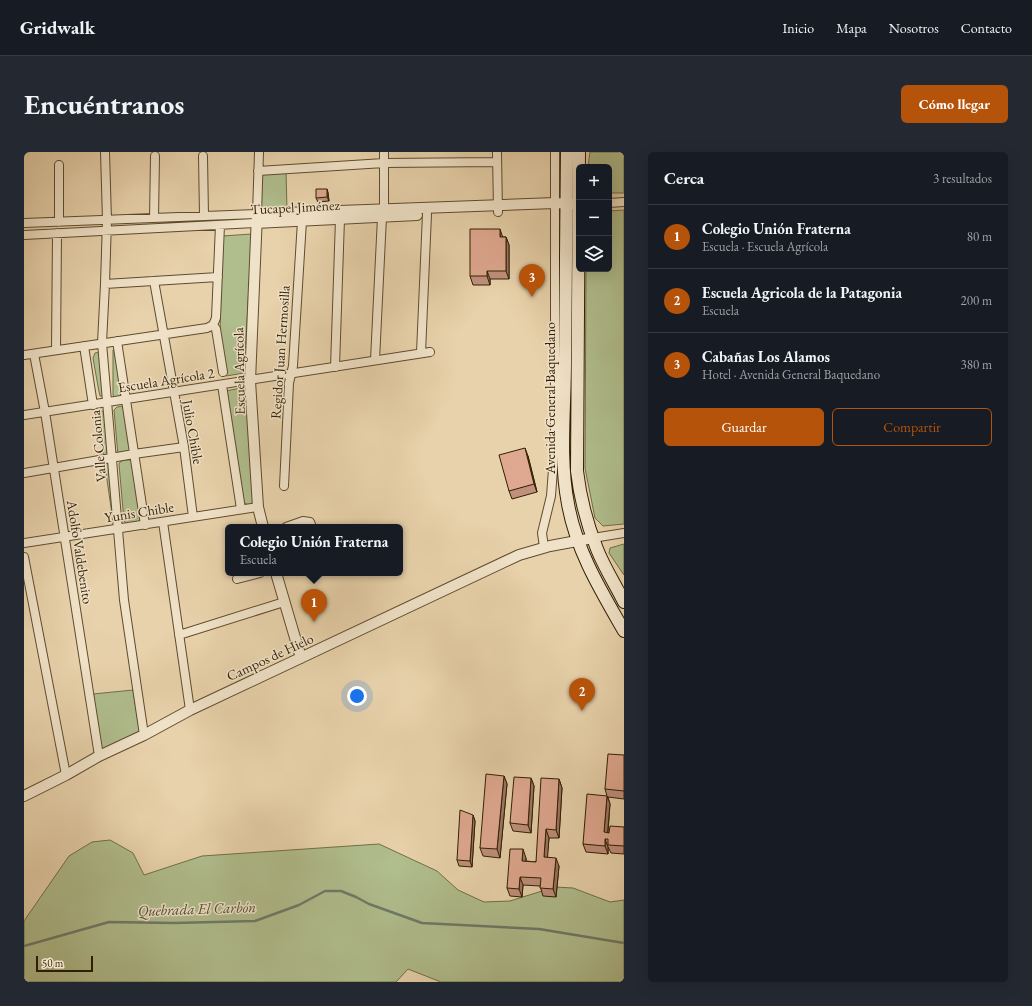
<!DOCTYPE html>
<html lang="es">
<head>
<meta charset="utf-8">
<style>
  body { margin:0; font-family:"EB Garamond",serif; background:#242831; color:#f1f3f6 }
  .controls { position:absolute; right:12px; top:12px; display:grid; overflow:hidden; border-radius:6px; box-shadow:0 4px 16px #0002 }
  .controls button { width:36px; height:36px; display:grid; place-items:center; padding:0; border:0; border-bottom:1px solid #363941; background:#171b24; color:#f1f3f6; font:20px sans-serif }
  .scale { position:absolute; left:12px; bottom:10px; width:57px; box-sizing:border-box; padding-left:4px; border:2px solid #311f04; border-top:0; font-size:11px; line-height:14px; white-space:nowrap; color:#311f04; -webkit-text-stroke:3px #f0e2c8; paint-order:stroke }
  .you { position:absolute; left:333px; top:544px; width:14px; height:14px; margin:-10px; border:3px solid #fff; border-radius:50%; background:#1a73e8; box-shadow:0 0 0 6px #1a73e833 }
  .badge { display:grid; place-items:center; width:26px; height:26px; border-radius:50%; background:#b45309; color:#fff; font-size:13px; font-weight:700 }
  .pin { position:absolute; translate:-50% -33px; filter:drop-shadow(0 1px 2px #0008) }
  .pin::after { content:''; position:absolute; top:21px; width:14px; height:12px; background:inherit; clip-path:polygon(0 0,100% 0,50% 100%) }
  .popup { position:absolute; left:201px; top:372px; width:178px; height:52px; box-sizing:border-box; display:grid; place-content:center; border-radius:6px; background:#171b24; filter:drop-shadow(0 1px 3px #0005); font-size:13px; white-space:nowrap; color:#9ea1a6 }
  .popup b { font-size:15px; color:#f1f3f6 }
  .popup::after { content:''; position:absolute; left:50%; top:100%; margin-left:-8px; border:8px solid transparent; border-top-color:#171b24 }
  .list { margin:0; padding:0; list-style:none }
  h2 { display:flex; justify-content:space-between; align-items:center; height:52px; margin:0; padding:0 16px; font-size:17px }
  h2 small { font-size:13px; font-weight:400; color:#9ea1a6 }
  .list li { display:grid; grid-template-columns:26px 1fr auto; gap:12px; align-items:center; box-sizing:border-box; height:64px; padding:0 16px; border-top:1px solid #363941 }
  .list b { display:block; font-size:15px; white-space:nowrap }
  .list p { margin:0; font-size:13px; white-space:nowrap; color:#9ea1a6 }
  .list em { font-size:13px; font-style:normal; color:#9ea1a6 }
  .actions { display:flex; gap:8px; padding:12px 16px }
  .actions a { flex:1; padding:9px 0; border:1px solid #b45309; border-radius:6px; text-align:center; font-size:14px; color:#b45309 }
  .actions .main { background:#b45309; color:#fff }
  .icon { flex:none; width:22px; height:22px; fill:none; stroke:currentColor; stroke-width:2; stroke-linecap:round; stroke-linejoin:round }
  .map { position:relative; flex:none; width:600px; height:830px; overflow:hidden; border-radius:6px }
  header { display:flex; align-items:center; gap:24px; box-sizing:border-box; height:56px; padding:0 20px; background:#171b24; border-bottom:1px solid #363941 }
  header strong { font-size:19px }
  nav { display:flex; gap:22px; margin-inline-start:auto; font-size:14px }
  .intro { display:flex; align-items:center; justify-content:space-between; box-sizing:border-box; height:96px; padding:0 24px }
  h1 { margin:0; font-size:28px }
  .button { padding:10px 18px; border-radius:6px; background:#b45309; color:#fff; font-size:14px; font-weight:700 }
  main { display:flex; gap:24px; padding:0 24px }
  aside { flex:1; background:#171b24; border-radius:6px; box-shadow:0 4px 16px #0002 }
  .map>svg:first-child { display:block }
  .green { fill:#b0bd8d; stroke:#706e48 }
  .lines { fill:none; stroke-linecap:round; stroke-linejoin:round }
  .stream { stroke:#6e7a69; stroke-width:2.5 }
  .minor-casing { stroke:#5f4c2e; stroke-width:10 }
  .tertiary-casing { stroke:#5f4c2e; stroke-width:12 }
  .secondary-casing { stroke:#311f04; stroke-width:14 }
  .minor { stroke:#f0e2c8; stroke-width:8 }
  .tertiary { stroke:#f0e2c8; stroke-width:10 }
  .secondary { stroke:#f0e2c8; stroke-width:12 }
  .wall { fill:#c0907c; stroke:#311f04 }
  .shaded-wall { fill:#9c7665; stroke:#311f04 }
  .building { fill:#dfa890; stroke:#311f04 }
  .labels { text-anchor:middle; stroke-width:3; stroke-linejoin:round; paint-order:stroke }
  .street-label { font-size:14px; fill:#311f04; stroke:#f0e2c8 }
  .water-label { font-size:15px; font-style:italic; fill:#504d36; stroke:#f0e2c8 }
</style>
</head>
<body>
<header>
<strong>Gridwalk</strong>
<nav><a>Inicio</a><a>Mapa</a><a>Nosotros</a><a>Contacto</a></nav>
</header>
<div class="intro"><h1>Encuéntranos</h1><a class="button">Cómo llegar</a></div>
<main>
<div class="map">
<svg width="600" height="830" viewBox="0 0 600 830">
  <rect width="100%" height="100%" fill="#e8d2ab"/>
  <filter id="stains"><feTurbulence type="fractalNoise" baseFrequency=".005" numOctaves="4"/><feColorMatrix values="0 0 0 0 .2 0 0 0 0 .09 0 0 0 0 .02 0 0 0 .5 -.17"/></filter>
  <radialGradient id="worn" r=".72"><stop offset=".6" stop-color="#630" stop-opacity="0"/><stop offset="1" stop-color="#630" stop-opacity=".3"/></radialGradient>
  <!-- green -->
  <path class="green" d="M566 0H600V41H585V15H564Z
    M262 18 263 58 235 60 236 21Z
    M600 58V372L579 374 571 366 561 316 562 117H585V59Z
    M228 82 220 221 202 224 196 186 198 84Z
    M89 198H91L97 245H90L89 243Z
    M77 200 79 244H76L75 240 69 206 71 201Z
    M217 236 220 237 222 240 230 347 229 350 225 353 220 351 219 346 202 239Z
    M99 254 109 300 94 303 90 258 93 255Z
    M76 258 80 260 89 369 73 259Z
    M100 308H108L117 369 103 372 100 369 95 312 96 310Z
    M600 392V423L585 401 586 396Z
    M109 538 116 582 77 600 69 542Z
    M86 688 109 701 120 723 178 704 355 692 413 719 434 738 460 750 486 749 531 735 549 736 586 750 600 748V830H417L384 817 372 830H0V769L45 704 68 690Z"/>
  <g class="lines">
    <!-- stream -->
    <path class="stream" d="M0 794 85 770 150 771 231 769 275 753 301 739H317L332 745 345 752 398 771 515 777 600 791"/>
    <!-- minor casing -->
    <g class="minor-casing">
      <path id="minor" d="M81 0 83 68 81 132 78 191 100 448 120 583
        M360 0V57
        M473 0 474 60
        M179 4 180 64
        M35 13V70
        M234 19 360 11 473 10
        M585 51 600 50
        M130 66 131 4
        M0 71 233 62 235 0
        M0 83 231 71
        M130 129 160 295 169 365
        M81 132 194 125
        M189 173 192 166 196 73
        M189 173 192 177 199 220
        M93 189 121 373
        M60 194 69 253
        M32 198 33 81
        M397 201 403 62
        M10 202 21 260 75 604
        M0 203 183 176 189 173
        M351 208 358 65
        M311 215 316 67
        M198 233 217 357
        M0 263 406 200
        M0 321 110 302 160 295
        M260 334 265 231 269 214 278 69
        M139 370 166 558
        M262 375 279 369 286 370 288 375
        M569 386 600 381
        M0 391 234 355
        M520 395 518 381 527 344 531 290V0
        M0 405 42 623
        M213 427 236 421
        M155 483 260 450"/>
    </g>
    <!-- tertiary casing -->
    <g class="tertiary-casing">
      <path id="tertiary" d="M231 71 393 63
        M239 375 234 355 226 229 233 62 531 51 550 52
        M252 421 277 506
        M0 644 42 623 75 604 120 583 166 558 495 403 526 394 569 386"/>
    </g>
    <!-- secondary casing -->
    <g class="secondary-casing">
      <path id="secondary" d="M543 0C542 70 542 140 541 209 541 257 535 305 544 352 552 398 577 439 600 479
        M555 0 553 319C556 345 563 372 573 397 580 415 591 432 600 450"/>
    </g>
    <!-- minor -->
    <use href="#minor" class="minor"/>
    <!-- tertiary -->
    <use href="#tertiary" class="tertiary"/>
    <!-- secondary -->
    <use href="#secondary" class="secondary"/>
  </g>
  <!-- wall -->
  <path class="wall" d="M303 37 304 41 305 49 294 50 292 46Z
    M478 85H482L485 93V127H466V133H449L446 124Z
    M504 304 513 340 488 347 485 339Z
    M600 603V647L584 645 586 652 584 681H585L600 675V702L587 701 584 695V702L562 700 559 692 583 644 581 637Z
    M480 624 483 632 476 706 459 704 456 696Z
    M507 626 510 634 507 681 489 679 486 671Z
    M535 627 538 636 535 686H525L523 705 535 714 532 745 519 744 516 734 499 733 498 745 486 744 483 736 502 706V709L512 710Z
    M449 663 451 669 448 715 435 714 433 708Z"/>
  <!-- shaded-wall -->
  <path class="shaded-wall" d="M303 37 304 41 305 49 303 45Z
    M476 77 479 86 476 85Z
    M482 85 485 93V127L482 119Z
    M463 119 466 127V133L463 124Z
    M501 296 504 304 513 340 510 332Z
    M480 624 483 632 476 706 473 697Z
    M507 626 510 634 507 681 504 673Z
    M535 627 538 636 535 686 532 678Z
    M583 644 586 652 583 687 580 680Z
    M449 663 451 669 448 715 446 709Z
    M522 677 525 686 523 713 520 705Z
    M581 687 584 695V702L581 694Z
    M499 697 502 706 501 717 498 709Z
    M532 706 535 714 532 745 529 737Z
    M496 725 499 733 498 745 495 737Z"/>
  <!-- building -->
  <path class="building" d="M292 37H303V45L292 46Z
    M446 77H476V85H482V119H463V124H446Z
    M501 296 510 332 485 339 475 303Z
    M584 602 600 603V639L581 637Z
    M462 622 480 624 473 697 456 696Z
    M490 625 507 626 504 673 486 671Z
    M517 626 535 627 532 678 522 677 520 705 532 706 529 737 516 736 517 726 496 725 495 737 483 736 486 697H499L498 709 512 710Z
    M563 642 583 644 580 680 585 681 586 674 600 675V694L584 693V687H581V694L559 692Z
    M436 658 449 663 446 709 433 708Z"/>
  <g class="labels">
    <!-- street labels -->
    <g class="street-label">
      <text transform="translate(271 55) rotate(-3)" y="5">Tucapel Jiménez</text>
      <text transform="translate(256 200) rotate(-86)" y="5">Regidor Juan Hermosilla</text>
      <text transform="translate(215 219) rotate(-91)" y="5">Escuela Agrícola</text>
      <text transform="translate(142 228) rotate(-9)" y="5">Escuela Agrícola 2</text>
      <text transform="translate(526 246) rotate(-90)" y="5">Avenida General Baquedano</text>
      <text transform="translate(169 280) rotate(80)" y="5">Julio Chible</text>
      <text transform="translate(74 294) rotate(-95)" y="5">Valle Colonia</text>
      <text transform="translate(115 360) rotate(-9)" y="5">Yunis Chible</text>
      <text transform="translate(56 400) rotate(81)" y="5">Adolfo Valdebenito</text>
      <text transform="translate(246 505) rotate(-25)" y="5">Campos de Hielo</text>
    </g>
    <!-- water labels -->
    <g class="water-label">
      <text transform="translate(173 757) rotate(-2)" y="5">Quebrada El Carbón</text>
    </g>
  </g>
  <rect width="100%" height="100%" filter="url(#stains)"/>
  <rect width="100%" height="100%" fill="url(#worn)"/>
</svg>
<div class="controls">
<button>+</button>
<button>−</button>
<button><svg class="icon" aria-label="layers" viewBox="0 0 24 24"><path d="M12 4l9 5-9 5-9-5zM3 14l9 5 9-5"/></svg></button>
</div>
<div class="scale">50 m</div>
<div class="you"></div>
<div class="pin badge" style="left:290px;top:470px">1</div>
<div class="popup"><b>Colegio Unión Fraterna</b>Escuela</div>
<div class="pin badge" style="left:558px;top:559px">2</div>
<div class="pin badge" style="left:508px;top:145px">3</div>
</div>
<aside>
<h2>Cerca<small>3 resultados</small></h2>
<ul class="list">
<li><span class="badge">1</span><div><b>Colegio Unión Fraterna</b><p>Escuela · Escuela Agrícola</p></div><em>80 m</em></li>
<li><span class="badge">2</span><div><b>Escuela Agricola de la Patagonia</b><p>Escuela</p></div><em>200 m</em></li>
<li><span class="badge">3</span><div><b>Cabañas Los Alamos</b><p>Hotel · Avenida General Baquedano</p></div><em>380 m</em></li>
</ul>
<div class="actions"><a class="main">Guardar</a><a>Compartir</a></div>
</aside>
</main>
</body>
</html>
